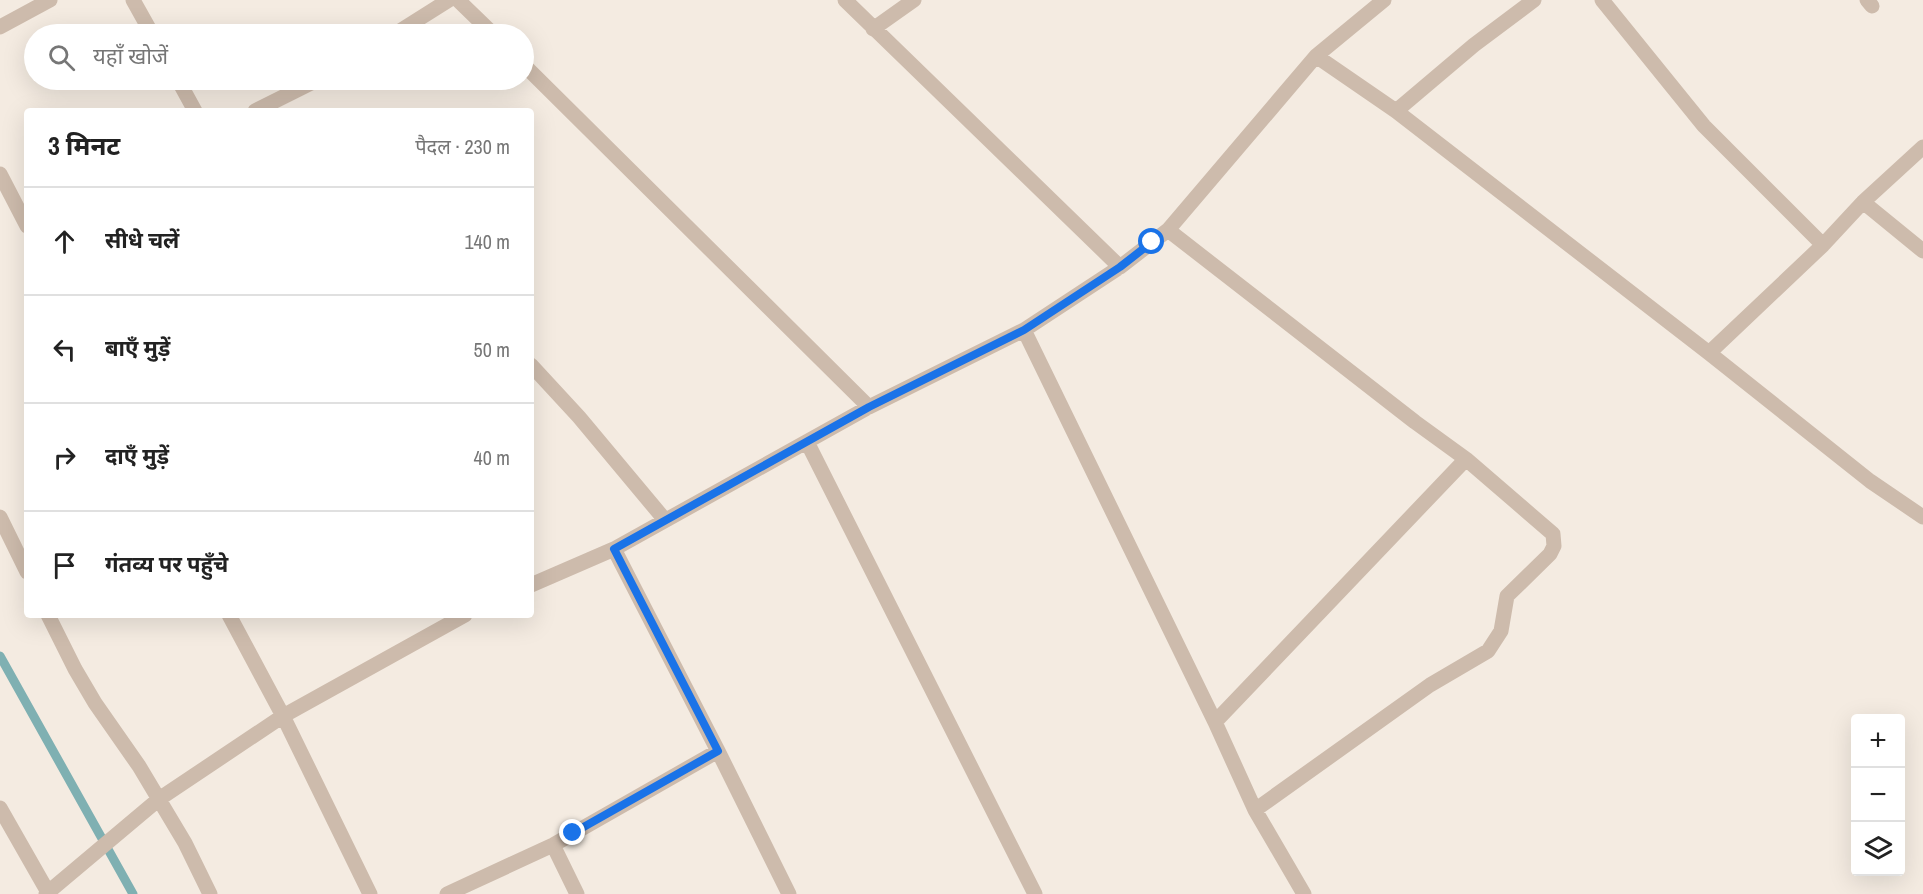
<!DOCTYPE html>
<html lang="hi">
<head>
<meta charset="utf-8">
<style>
  body { margin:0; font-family:"Archivo Narrow","Noto Sans Devanagari",sans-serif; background:#f6f6f6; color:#222 }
  .controls { position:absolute; right:18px; bottom:18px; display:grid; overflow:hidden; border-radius:6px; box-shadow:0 6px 24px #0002 }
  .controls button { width:54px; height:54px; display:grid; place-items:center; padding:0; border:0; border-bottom:2px solid #e0e0e0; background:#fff; color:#222; font:30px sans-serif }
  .stop { position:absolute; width:18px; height:18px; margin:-14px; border:4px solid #1a73e8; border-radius:50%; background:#fff }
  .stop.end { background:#1a73e8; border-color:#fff; box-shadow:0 2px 6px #0008 }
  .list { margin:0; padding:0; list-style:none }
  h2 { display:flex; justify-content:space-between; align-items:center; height:78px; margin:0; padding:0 24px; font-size:26px }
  h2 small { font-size:20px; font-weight:400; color:#767676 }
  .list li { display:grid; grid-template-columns:39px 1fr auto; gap:18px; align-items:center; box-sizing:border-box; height:108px; padding:0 24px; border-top:2px solid #e0e0e0 }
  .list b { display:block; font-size:22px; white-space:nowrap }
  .list em { font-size:20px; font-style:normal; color:#767676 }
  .icon { flex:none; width:33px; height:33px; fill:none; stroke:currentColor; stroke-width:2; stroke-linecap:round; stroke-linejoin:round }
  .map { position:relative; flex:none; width:1923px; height:894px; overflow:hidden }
  .search { position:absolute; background:#fff; box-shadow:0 6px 24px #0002; left:24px; top:24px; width:510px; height:66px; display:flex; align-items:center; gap:15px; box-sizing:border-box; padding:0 21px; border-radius:33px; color:#767676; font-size:22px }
  .panel { position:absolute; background:#fff; box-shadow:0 6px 24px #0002; left:24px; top:108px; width:510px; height:510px; border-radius:6px }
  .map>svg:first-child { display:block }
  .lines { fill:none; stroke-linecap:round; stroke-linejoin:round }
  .stream { stroke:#7fb0b2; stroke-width:9 }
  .minor { stroke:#cdbbac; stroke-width:15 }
  .route { stroke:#1a73e8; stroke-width:8 }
</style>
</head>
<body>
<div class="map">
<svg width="1923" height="894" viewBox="0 0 1923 894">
  <rect width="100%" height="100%" fill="#f4ebe1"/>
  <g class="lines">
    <!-- stream -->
    <path class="stream" d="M0 656 133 894"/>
    <!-- minor -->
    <path class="minor" d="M133 0 152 34
      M458 0 493 34
      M845 0 1120 267
      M1602 0 1704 126 1823 245
      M1867 0 1872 6
      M0 27 50 0
      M873 29 914 0
      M395 34 449 0
      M1316 56 1396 111 1709 353 1870 481 1923 517
      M524 65 869 407
      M178 80 195 111
      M255 111 317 80
      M1396 111 1474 45 1534 0
      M0 174 27 226
      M1863 202 1923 251
      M1168 230 1415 422 1466 459 1553 534 1554 546 1550 554 1507 596 1501 631 1488 651 1430 685 1255 810
      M1024 330 1215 722 1255 810 1304 894
      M1709 353 1823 245 1863 202 1923 147
      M531 365 579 417 665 520
      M807 442 1035 894
      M0 517 27 572
      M614 549 718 751 789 894
      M531 585 614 549 869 407 1024 330 1120 267 1168 230 1316 56 1384 0
      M48 615 75 669 95 703 139 766 185 843 210 894
      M229 615 283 716 370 894
      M1215 722 1466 459
      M0 808 49 894
      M553 845 577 894
      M46 894 159 799 283 716 465 615
      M447 894 553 845 718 751"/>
  </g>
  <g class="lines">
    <!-- route -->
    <path class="route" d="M573 833 718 751 614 549 869 407 1024 330 1120 267 1152 242"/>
  </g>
</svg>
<div class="controls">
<button>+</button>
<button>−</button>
<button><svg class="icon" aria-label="layers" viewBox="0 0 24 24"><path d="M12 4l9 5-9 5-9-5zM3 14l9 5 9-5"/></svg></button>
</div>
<div class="stop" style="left:1152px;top:242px"></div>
<div class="stop end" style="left:573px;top:833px"></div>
<div class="search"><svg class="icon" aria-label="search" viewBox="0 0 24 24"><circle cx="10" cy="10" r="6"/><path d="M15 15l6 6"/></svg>यहाँ खोजें</div>
<section class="panel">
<h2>3 मिनट<small>पैदल · 230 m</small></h2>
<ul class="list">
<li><svg class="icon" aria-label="ahead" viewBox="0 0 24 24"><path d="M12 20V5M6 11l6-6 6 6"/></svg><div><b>सीधे चलें</b></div><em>140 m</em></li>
<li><svg class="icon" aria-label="left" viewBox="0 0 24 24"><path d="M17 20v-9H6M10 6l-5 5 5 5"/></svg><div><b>बाएँ मुड़ें</b></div><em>50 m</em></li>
<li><svg class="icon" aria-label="right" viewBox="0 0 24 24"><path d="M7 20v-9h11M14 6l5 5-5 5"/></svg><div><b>दाएँ मुड़ें</b></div><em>40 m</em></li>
<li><svg class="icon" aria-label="arrive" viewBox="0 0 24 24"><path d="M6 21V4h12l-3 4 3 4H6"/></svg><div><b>गंतव्य पर पहुँचे</b></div></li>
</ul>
</section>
</div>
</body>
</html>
